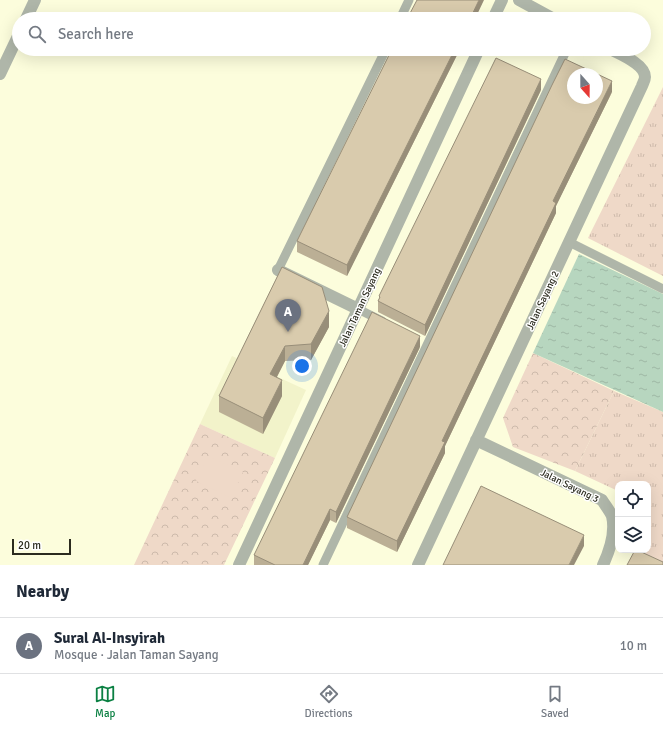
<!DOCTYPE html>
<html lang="en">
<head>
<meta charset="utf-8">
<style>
  body { margin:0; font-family:Signika,sans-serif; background:#f2f2f3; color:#1f2937 }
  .controls { position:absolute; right:12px; bottom:12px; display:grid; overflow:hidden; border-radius:8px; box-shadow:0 4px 16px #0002 }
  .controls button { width:36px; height:36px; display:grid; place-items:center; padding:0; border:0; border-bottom:1px solid #e0e1e3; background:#fff; color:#1f2937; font:20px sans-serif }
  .compass { position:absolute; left:567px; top:68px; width:36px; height:36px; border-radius:50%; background:#fff; box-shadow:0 4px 16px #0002; rotate:159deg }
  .scale { position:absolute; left:12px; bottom:10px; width:59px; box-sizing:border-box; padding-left:4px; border:2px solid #2b2b1e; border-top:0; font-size:11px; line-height:14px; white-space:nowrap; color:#2b2b1e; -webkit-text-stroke:3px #fff; paint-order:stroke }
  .you { position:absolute; left:302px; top:366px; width:14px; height:14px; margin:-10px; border:3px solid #fff; border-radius:50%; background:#1a73e8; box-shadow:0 0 0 6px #1a73e833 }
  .badge { display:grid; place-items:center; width:26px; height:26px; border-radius:50%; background:#0b8043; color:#fff; font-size:13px; font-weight:700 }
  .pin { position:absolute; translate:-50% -33px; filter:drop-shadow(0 1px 2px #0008) }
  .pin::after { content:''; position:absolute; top:21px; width:14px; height:12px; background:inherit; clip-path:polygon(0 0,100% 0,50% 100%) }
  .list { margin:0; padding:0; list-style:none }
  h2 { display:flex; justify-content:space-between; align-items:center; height:52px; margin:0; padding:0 16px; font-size:17px }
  h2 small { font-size:13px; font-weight:400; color:#747a83 }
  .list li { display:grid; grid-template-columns:26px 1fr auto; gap:12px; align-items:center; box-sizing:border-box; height:56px; padding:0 16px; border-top:1px solid #e0e1e3 }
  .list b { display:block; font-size:15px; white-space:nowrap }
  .list p { margin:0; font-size:13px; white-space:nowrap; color:#747a83 }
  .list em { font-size:13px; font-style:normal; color:#747a83 }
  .icon { flex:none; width:22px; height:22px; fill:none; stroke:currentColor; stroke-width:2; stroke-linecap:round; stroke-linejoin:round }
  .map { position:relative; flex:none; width:663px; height:565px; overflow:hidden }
  .search { position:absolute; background:#fff; box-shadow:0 4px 16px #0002; left:12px; right:12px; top:12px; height:44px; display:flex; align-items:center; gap:10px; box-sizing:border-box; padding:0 14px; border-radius:22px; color:#747a83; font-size:15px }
  .sheet { height:108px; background:#fff }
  nav { display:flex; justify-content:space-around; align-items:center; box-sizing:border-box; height:56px; border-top:1px solid #e0e1e3; background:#fff; font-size:11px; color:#747a83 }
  nav a { display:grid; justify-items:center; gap:2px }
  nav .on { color:#0b8043 }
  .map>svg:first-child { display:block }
  .built { fill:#f2f3ca }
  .grass { fill:url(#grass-tufts) }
  .park { fill:url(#park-crowns) }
  .pitch { fill:#efd9c8 }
  .water { fill:url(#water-ripples) }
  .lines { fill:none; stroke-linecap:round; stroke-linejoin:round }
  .service { stroke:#afb6a9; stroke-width:9 }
  .minor { stroke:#afb6a9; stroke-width:12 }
  .wall { fill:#bbaf95 }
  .shaded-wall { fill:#988e79 }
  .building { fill:#d9cbad; stroke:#988e79; fill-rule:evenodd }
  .labels { text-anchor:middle; stroke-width:3; stroke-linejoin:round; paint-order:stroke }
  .street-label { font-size:10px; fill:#2b2b1e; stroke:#fff }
</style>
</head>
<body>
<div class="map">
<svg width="663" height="565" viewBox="0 0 663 565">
  <defs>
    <pattern id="grass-tufts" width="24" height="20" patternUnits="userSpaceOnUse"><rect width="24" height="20" fill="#efd9c8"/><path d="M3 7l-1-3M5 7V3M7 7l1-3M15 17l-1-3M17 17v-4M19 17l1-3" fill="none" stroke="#cdbaab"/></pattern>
    <pattern id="park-crowns" width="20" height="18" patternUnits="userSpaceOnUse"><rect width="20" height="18" fill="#efd9c8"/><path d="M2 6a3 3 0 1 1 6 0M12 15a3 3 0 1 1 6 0" fill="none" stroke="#cdbaab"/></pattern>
    <pattern id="water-ripples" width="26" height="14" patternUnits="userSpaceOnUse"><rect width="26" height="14" fill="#b7d6bf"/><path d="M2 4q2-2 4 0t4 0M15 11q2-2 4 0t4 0" fill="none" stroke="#9eb8a4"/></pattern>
  </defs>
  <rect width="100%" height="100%" fill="#fcfddc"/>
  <!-- built -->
  <path class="built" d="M232 356 306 390 275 458 200 424Z"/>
  <!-- grass -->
  <path class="grass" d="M663 87V276L588 238Z
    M614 391 663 412V564L632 550H648V484H618V491L575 471Z"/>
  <!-- park -->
  <path class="park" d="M533 353 614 391 575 471 513 447 503 418Z
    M200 424 275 458 224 565H134Z"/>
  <!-- pitch -->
  <path class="pitch" d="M208 456 243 472 231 498 196 481Z"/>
  <!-- water -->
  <path class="water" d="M579 254 663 294V412L533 353Z"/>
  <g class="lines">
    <!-- service -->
    <path class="service" d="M400 19 409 0
      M569 242 663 289
      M278 270 386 49
      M358 309 382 321
      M323 565 567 49"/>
    <!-- minor -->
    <path class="minor" d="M519 0 554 19
      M26 19 35 0
      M493 19 502 0
      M0 74 19 34
      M278 270 358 309
      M476 440 602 500C605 505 610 511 612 516 616 533 610 550 603 565
      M239 565 479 49
      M418 565 642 86C643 83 645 80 645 77 645 64 620 54 610 49"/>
  </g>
  <!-- wall -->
  <path class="wall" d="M392 49H460L347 276 297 252V241Z
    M541 90 425 336 378 312V301L379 299V296Z
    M612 92 556 206V213L445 446V453L397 552 347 528V517Z
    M282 267 329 327 311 360 285 361 277 377 282 396 263 434 219 412V396Z
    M420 347 336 523 330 520 308 565H254V555Z"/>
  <!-- shaded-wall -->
  <path class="shaded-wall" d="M479 0H484L475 19H470Z
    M455 49H460L347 276V265Z
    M541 79V90L425 336V325Z
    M612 81V92L556 206V213L445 446V453L397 552V541L442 441 553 201Z
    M329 311V327L311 360V344Z
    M420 336V347L336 523V512Z
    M285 346V361L270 390V374Z
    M282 380V396L263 434V418Z
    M330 509V520L308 565H303Z
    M584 535V546L574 565H569Z"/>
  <!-- building -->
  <path class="building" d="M417 0H479L470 19H407Z
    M392 49H455L347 265 297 241Z
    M496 58 541 79 425 325 378 301 380 297 379 296Z
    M565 59 612 81 553 201 556 203 442 441 445 442 397 541 347 517 552 85ZM573 74H597V98H573Z
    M282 267 322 287 329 311 311 344 285 346 270 374 282 380 263 418 219 396Z
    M372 312 420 336 336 512 330 509 303 565H275L254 555Z
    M481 486 584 535 569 565H443Z
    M635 550H637L663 562V565H627Z"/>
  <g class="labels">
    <!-- street labels -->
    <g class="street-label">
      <text transform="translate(542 300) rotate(-65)" y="4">Jalan Sayang 2</text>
      <text transform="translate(359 307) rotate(-65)" y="4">Jalan Taman Sayang</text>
      <text transform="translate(570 485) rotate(26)" y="4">Jalan Sayang 3</text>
    </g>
  </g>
</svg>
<div class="controls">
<button><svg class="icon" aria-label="locate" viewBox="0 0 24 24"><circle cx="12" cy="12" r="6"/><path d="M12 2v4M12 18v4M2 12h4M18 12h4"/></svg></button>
<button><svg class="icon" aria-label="layers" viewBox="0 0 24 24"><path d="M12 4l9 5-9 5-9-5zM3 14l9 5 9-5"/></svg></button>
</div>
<svg class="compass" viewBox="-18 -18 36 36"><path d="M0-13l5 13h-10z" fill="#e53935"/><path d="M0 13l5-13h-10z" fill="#747a83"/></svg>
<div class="scale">20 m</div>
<div class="you"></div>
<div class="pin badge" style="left:288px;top:332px;background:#6b7280">A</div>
<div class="search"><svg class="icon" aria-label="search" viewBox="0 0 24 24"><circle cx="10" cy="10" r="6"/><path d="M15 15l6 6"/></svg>Search here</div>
</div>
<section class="sheet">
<h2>Nearby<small></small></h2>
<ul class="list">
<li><span class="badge" style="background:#6b7280">A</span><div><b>Sural Al-Insyirah</b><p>Mosque · Jalan Taman Sayang</p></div><em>10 m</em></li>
</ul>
</section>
<nav>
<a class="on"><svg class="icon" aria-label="map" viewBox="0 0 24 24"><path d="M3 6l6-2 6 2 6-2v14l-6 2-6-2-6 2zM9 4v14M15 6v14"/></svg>Map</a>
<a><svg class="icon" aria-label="directions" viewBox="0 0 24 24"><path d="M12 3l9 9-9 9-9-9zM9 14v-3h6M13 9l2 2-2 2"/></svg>Directions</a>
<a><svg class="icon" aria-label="saved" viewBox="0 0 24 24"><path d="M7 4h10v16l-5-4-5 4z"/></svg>Saved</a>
</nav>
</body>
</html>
